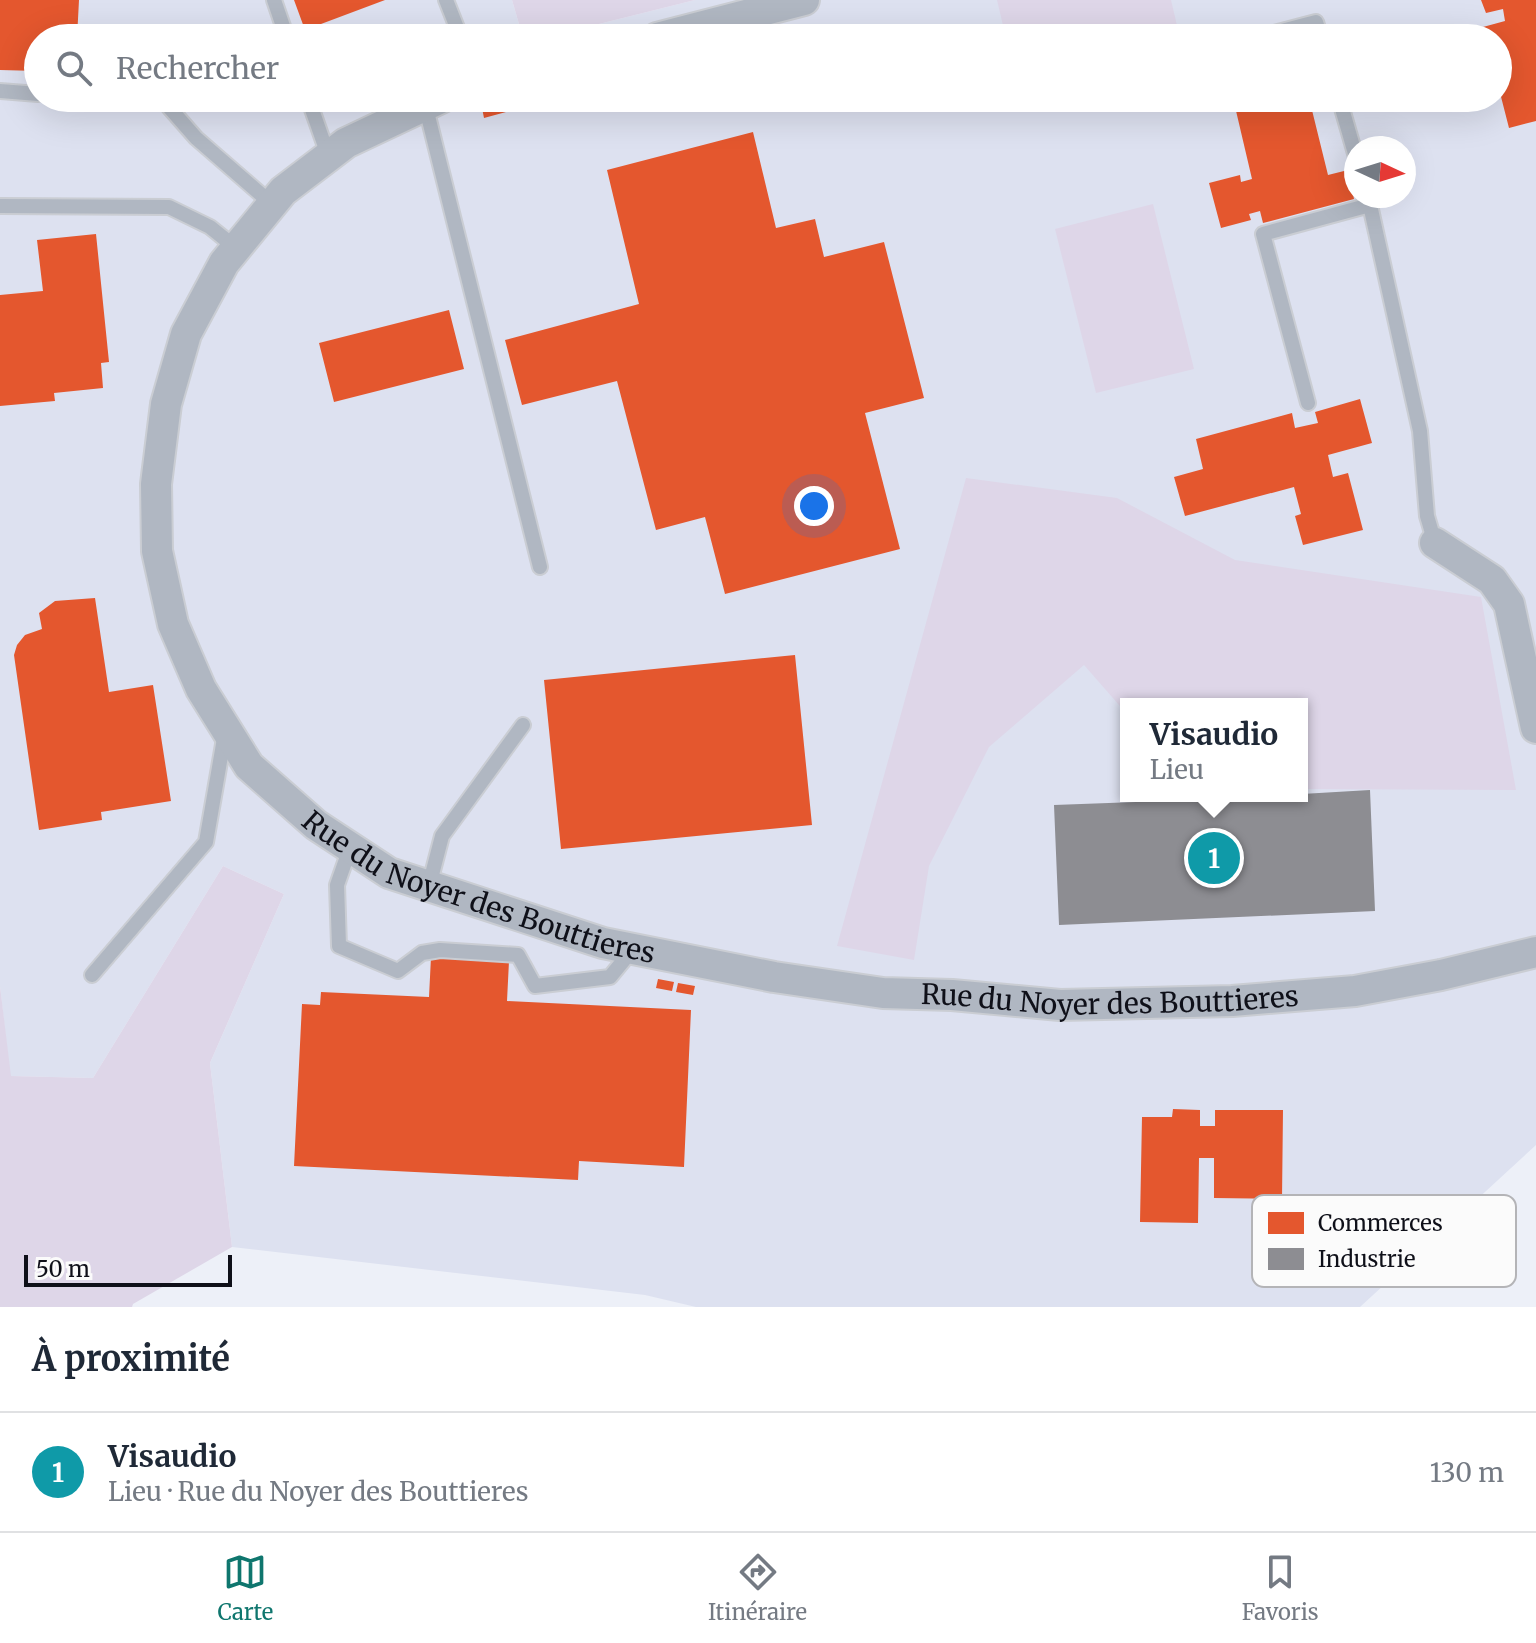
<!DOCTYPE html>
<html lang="fr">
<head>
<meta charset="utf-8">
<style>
  body { margin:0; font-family:Merriweather,serif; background:#f6f6f7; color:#1f2937 }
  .compass { position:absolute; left:1344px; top:136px; width:72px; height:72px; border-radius:50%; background:#fff; box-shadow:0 8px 32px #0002; rotate:94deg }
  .scale { position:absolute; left:24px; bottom:20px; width:208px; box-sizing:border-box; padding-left:8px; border:4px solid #0f1019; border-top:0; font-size:22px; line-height:28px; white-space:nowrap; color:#0f1019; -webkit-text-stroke:6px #fbfbfb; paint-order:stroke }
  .you { position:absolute; left:814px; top:506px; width:28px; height:28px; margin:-20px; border:6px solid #fff; border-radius:50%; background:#1a73e8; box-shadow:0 0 0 12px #1a73e833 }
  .badge { display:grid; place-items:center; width:52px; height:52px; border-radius:50%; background:#0f766e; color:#fff; font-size:26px; font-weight:700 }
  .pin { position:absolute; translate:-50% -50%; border:4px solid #fff; box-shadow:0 2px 8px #0006 }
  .popup { position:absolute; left:1120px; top:698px; width:188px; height:104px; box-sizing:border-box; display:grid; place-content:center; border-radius:0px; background:#fff; filter:drop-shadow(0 2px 6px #0005); font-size:26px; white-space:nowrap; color:#747a83 }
  .popup b { font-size:30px; color:#1f2937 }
  .popup::after { content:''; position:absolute; left:50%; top:100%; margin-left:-16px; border:16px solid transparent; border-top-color:#fff }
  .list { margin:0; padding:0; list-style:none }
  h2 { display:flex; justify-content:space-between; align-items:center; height:104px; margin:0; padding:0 32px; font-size:34px }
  h2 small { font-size:26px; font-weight:400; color:#747a83 }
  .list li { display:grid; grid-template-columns:52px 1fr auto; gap:24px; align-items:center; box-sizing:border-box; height:120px; padding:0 32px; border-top:2px solid #e0e1e3 }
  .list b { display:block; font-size:30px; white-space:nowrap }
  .list p { margin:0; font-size:26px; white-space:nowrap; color:#747a83 }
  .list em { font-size:26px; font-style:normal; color:#747a83 }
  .icon { flex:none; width:44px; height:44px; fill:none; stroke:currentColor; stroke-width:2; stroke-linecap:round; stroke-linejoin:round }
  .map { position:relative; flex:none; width:1536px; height:1307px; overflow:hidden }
  .search { position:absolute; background:#fff; box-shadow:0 8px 32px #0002; left:24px; right:24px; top:24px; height:88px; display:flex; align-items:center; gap:20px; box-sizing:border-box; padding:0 28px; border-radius:44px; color:#747a83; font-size:30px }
  .sheet { height:224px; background:#fff }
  nav { display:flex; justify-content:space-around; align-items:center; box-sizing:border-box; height:112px; border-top:2px solid #e0e1e3; background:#fff; font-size:22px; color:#747a83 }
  nav a { display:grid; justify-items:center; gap:4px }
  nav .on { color:#0f766e }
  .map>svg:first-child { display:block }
  .built { fill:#dde1f0; fill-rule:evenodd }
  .green { fill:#ded6e8 }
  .shops { fill:#e4572e }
  .industry { fill:#8d8d92 }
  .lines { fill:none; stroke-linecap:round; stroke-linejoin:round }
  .lane-casing { stroke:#cacdd3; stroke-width:18 }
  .street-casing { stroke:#cacdd3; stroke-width:34 }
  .lane { stroke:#b0b7c2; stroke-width:14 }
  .street { stroke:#b0b7c2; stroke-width:30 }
  .labels { text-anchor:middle; stroke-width:8; stroke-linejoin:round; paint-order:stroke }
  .street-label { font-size:28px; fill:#0f1019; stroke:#fbfbfb }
  .key { fill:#fbfbfb; stroke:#b4b4b7; stroke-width:2 }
  .key-label { font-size:22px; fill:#0f1019 }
</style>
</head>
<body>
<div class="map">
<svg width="1536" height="1307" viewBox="0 0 1536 1307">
  <rect width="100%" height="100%" fill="#edf0f8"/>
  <!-- built -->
  <path class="built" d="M0 0H512L523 38H38V98H1498V38H543L695 0H1536V1145L1360 1307H696L645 1295 232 1247 210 1063 284 894 223 866 93 1078 10 1076 0 986ZM1356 148H1404V196H1356ZM1126 704H1302V796H1126Z"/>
  <!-- green -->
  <path class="green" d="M512 0H695L543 38H523Z
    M997 0H1171L1180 38H1006Z
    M1153 204 1194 369 1096 393 1055 229Z
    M966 478 1117 498 1235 560 1481 597 1516 790 1302 789V704H1126V713L1084 665 989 747 929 866 914 960 837 946Z
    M223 866 284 894 210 1063 232 1247 133 1304 132 1307H0V986L11 1076 93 1078Z"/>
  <!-- shops -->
  <path class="shops" d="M0 0H79L77 38H38V71L0 70Z
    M294 0H385L305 30Z
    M1481 0H1536V121L1509 128 1498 85V38H1486L1483 27 1505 21 1503 9 1486 13Z
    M1233 98H1309L1328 175 1348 170 1354 199 1263 223 1260 211 1249 214 1251 220 1221 228 1209 183 1240 175 1241 182 1252 179Z
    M503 102 506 112 484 118 482 108Z
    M753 132 776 228 815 219 824 257 884 242 924 398 865 413 900 549 725 594 705 517 656 530 617 381 522 405 505 340 639 304 607 170Z
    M96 234 109 362 101 363 103 388 54 393 55 401 0 406V295L43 291 37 240Z
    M449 310 464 369 334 402 319 343Z
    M1360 399 1372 443 1328 455 1333 477 1348 473 1363 530 1303 545 1295 516 1301 514 1294 487 1185 516 1174 477 1203 469 1196 439 1292 413 1295 428 1318 423 1315 412Z
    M95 598 109 692 153 685 171 801 101 812 102 820 39 830 14 655 17 645 25 635 42 629 39 613 55 601Z
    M795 655 812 825 561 849 544 680Z
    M431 957 509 961 507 1001 691 1010 684 1167 579 1161 578 1180 294 1166 302 1004 320 1005 321 992 429 997Z
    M658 979 674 982 672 991 656 988Z
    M678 983 695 986 693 995 676 992Z
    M1173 1109 1200 1110V1126H1215V1110H1283L1282 1199 1214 1198V1158H1199L1198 1223 1140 1222 1142 1117H1172Z"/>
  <!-- industry -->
  <path class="industry" d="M1370 790 1375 911 1059 925 1054 805 1302 796V794Z"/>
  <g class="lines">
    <!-- lane casing -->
    <g class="lane-casing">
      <path id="lane" d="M274 0 287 38
        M446 0 461 38
        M1255 38 1316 22 1321 38
        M0 91 38 94
        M161 98 196 138 272 204
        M308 98 328 155
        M1339 98 1356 157
        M425 104 540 567
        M1368 196 1420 431 1427 516 1435 543
        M0 206 169 207 210 227 236 248
        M1308 403 1263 234 1370 205
        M350 848 337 885 339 946 398 971 422 953 440 950 518 955 535 986 610 977 633 949
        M429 886 442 836 523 725
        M92 975 206 842 225 733"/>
    </g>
    <!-- street casing -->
    <g class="street-casing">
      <g id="street">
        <path d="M657 38 804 0"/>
        <path id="s1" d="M441 98 346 143 283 191 224 263 186 334 166 404 156 484 157 551 173 624 201 689 249 766 316 825 389 873 603 943 774 977 883 993 952 995 1060 1005 1232 1001 1355 991 1441 975 1536 952"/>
        <path d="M1435 543 1492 580 1509 604 1536 728"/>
      </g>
    </g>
    <!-- lane -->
    <use href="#lane" class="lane"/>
    <!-- street -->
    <use href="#street" class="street"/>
  </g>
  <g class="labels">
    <!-- street labels -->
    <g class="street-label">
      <text dy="10" stroke="none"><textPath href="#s1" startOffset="1080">Rue du Noyer des Bouttieres</textPath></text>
      <text dy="10" stroke="none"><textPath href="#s1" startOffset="1728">Rue du Noyer des Bouttieres</textPath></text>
    </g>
  </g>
  <!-- legend -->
  <rect x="1252" y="1195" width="264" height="92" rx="12" class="key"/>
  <rect x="1268" y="1212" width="36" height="22" fill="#e4572e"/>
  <rect x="1268" y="1248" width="36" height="22" fill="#8d8d92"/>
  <g class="key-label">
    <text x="1318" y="1231">Commerces</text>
    <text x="1318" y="1267">Industrie</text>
  </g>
</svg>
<svg class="compass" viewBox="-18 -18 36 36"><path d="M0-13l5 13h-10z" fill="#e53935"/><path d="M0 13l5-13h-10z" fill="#747a83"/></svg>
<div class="scale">50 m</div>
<div class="you"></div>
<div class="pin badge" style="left:1214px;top:858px;background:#0f9aa8">1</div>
<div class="popup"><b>Visaudio</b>Lieu</div>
<div class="search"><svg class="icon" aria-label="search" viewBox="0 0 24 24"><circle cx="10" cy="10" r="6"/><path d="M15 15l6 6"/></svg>Rechercher</div>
</div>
<section class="sheet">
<h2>À proximité<small></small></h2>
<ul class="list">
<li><span class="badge" style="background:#0f9aa8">1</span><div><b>Visaudio</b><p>Lieu · Rue du Noyer des Bouttieres</p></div><em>130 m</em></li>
</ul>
</section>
<nav>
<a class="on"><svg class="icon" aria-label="map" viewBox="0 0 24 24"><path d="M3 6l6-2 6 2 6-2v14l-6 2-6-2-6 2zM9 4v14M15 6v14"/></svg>Carte</a>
<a><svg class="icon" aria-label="directions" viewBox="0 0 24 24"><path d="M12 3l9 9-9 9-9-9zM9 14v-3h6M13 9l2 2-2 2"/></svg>Itinéraire</a>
<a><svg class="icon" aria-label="saved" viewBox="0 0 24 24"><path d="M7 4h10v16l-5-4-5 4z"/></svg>Favoris</a>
</nav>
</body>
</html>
